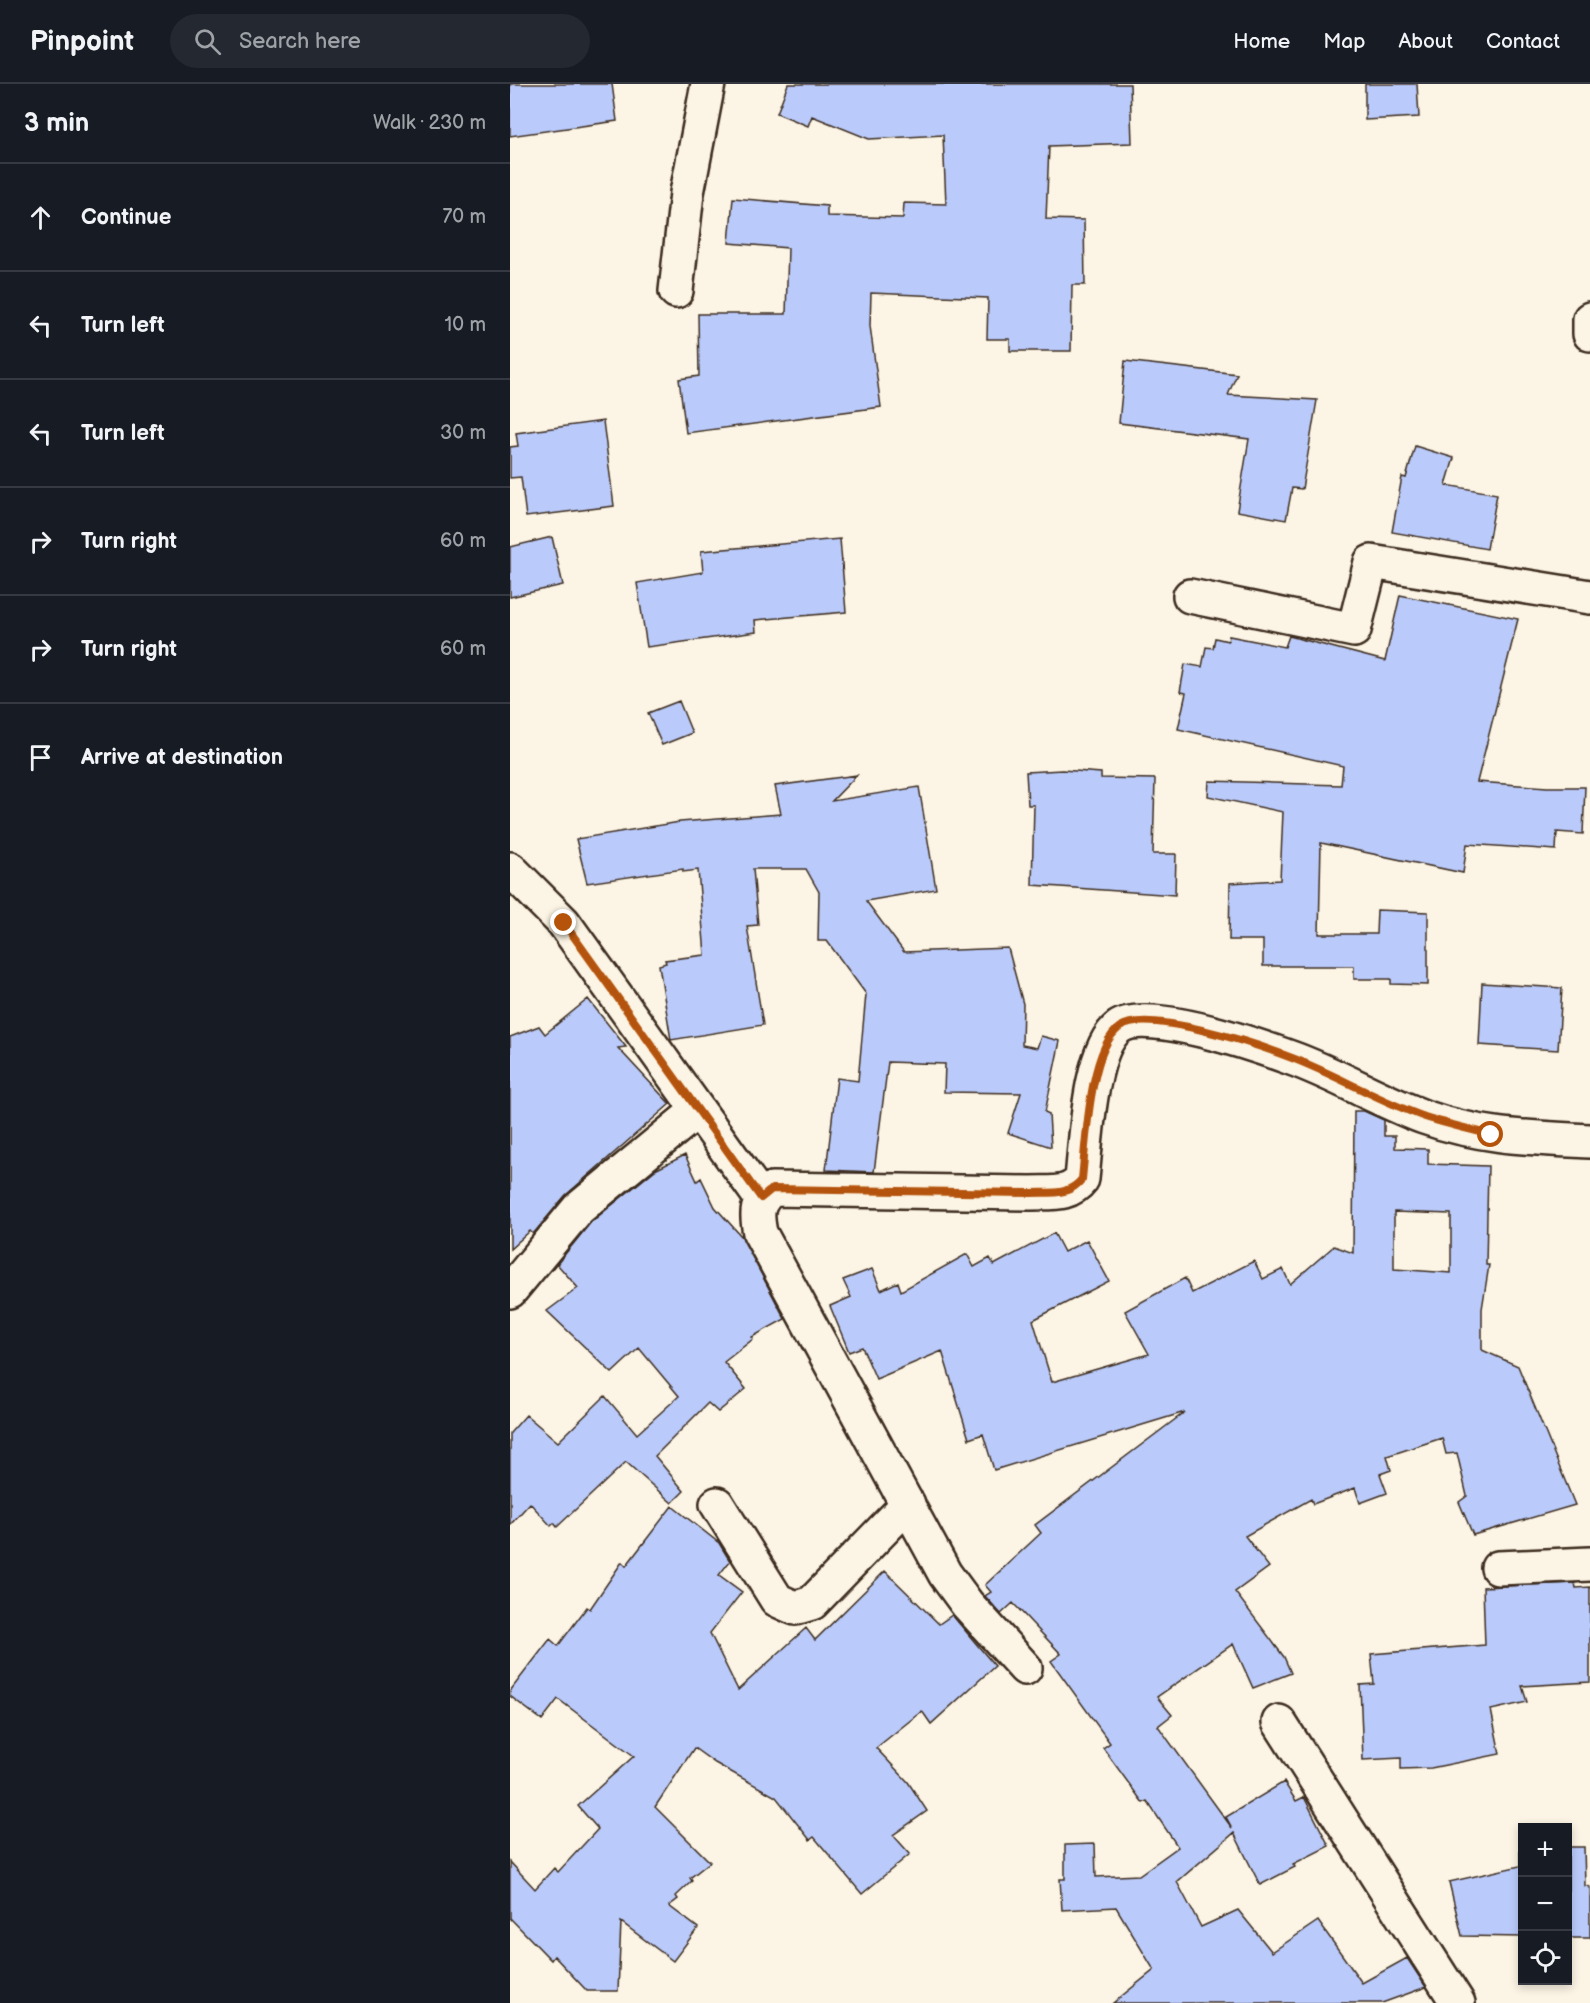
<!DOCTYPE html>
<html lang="en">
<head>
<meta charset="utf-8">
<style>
  body { margin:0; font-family:"Balsamiq Sans",sans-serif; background:#242831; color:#f1f3f6 }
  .controls { position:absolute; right:18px; bottom:18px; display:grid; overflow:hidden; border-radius:0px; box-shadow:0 3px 9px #0003 }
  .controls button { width:54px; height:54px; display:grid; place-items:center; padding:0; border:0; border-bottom:2px solid #363941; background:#171b24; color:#f1f3f6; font:30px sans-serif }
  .stop { position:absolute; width:18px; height:18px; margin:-14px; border:4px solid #b45309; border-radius:50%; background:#fff }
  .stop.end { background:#b45309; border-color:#fff; box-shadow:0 2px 6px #0008 }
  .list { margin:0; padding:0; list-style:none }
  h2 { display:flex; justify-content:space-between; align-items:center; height:78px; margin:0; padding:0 24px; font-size:26px }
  h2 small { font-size:20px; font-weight:400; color:#9ea1a6 }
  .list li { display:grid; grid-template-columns:39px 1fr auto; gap:18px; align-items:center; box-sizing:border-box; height:108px; padding:0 24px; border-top:2px solid #363941 }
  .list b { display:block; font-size:22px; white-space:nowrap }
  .list em { font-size:20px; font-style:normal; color:#9ea1a6 }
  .icon { flex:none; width:33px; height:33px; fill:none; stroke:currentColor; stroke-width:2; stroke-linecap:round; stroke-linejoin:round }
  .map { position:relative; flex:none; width:1080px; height:1919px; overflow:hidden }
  header { display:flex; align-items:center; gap:36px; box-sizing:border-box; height:84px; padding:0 30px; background:#171b24; border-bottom:2px solid #363941 }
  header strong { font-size:28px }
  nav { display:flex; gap:33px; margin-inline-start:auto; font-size:21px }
  .search { width:420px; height:54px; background:#242831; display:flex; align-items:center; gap:15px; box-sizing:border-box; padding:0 21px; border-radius:33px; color:#9ea1a6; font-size:22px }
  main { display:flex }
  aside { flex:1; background:#171b24 }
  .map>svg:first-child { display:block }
  .building { fill:#bacbfb; stroke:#3b2a1e; stroke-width:1.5; fill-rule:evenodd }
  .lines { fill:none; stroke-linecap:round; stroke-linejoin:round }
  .minor-casing { stroke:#3b2a1e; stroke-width:38 }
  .minor { stroke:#fcf5e5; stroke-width:33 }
  .route { stroke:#b45309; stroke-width:8 }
</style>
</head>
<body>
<header>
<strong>Pinpoint</strong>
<div class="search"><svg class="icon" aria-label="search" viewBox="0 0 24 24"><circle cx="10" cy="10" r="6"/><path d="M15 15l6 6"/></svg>Search here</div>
<nav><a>Home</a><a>Map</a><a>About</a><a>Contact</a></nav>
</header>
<main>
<aside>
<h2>3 min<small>Walk · 230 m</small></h2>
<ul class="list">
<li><svg class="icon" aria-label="ahead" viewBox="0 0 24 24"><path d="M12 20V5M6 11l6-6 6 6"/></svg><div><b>Continue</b></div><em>70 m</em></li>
<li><svg class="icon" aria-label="left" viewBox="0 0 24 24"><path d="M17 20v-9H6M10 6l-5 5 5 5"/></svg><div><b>Turn left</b></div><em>10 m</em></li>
<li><svg class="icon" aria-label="left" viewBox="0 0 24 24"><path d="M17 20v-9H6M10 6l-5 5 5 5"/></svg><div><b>Turn left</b></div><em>30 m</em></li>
<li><svg class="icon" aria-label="right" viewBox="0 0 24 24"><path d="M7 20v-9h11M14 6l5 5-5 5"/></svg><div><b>Turn right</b></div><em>60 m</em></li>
<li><svg class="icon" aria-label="right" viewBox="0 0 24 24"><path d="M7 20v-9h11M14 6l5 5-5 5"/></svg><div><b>Turn right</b></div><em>60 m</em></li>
<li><svg class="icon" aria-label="arrive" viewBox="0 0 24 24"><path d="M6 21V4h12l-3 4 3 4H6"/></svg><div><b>Arrive at destination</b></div></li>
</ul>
</aside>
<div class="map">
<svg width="1080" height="1919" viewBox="0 0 1080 1919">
  <rect width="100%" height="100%" fill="#fcf5e5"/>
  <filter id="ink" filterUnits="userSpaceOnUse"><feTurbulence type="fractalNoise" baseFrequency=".0167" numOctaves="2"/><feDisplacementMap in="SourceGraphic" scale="12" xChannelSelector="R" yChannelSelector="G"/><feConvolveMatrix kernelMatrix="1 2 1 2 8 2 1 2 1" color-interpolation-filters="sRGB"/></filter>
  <g filter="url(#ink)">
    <!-- building -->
    <path class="building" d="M0 0H102L107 37 0 52Z
      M278 0H620L622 59 539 62 536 135 574 136 575 201H562L561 267H500V255H477L478 214 361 209 360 242 371 323 176 349 169 295 189 292 188 230H276L278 164 219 159 223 114 317 122V132L393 134 394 119 436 120 433 51 359 55 302 32 298 42 267 29Z
      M855 0H907L909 33 855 36Z
      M615 277 727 290 718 311 807 316 792 405 782 404 776 436 727 427 739 355 609 339Z
      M93 337 104 422 16 433 11 393 0 394V363L8 362 6 349Z
      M905 362 944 374 936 401 987 410 977 465 882 448 892 393 896 394Z
      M42 453 53 501 0 513V463Z
      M330 455 336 528 245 536 246 548 137 563 127 499 193 488 191 467Z
      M890 511 1008 535 967 698 1037 703H1075L1073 750 1047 748 1046 766 957 760 953 789 811 759 809 850H866L867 826 918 828V901L881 900V895H844V882H753V856H719L720 799 770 796 773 728 698 712 699 697 831 701 833 682 668 645 676 609 670 608 675 580 692 583 696 563 703 564 705 554 718 557 719 552 775 563 779 552 875 577Z
      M169 617 182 649 152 661 138 629Z
      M552 686 591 689V694L645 695 643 770H666L665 811 522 801 524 721H518L516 688Z
      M347 691 322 717 409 703 426 805 356 817 394 868 498 864 513 920 512 961 527 964 531 952 550 957 535 1028 539 1030 541 1063 498 1049 511 1009 434 1008 435 980 378 978 364 1088 316 1086 327 994 348 997 356 910 317 857H308L309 808 296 785H243L248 841 237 842 253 941 161 956 149 881 156 879 155 876 195 871 188 786 173 788V785L77 799 66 755 170 738 271 730 265 702Z
      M972 899 1052 904 1048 966 969 961Z
      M78 915 116 963 108 964 160 1020 56 1111 23 1150 20 1147 0 1165V953L29 942 35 950Z
      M844 1027H854L874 1036V1052H885V1064L918 1065V1080L978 1082 976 1181H979L972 1225V1266L1008 1282 1065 1421 963 1451 949 1418 957 1412 947 1369 936 1370 932 1354 877 1372 881 1386 870 1390 877 1409 850 1419 845 1404 803 1420 801 1415 735 1452 759 1483 725 1508 774 1573 781 1589 743 1604 723 1560 647 1613 662 1631 648 1642 722 1744 716 1733 774 1698 786 1717 794 1713 819 1762 783 1780 785 1783 750 1801 724 1749 667 1798 691 1843 728 1826 762 1868 808 1837 852 1899 897 1874 916 1903 872 1919H603L644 1886 606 1823 552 1826 550 1795H555V1761L585 1760 586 1793 629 1791 668 1763 637 1717 633 1719 593 1664 600 1659 541 1577 551 1570 503 1519 491 1530 475 1512 481 1508 475 1501 531 1449 525 1441 675 1328 484 1386 473 1350 459 1355 432 1267 366 1295 352 1263 339 1268 320 1222 341 1213 333 1196 362 1185 371 1206 388 1198 391 1207 457 1170 464 1183 480 1174 484 1181 544 1149 554 1168 577 1156 599 1197 523 1236 542 1298 639 1270 615 1227 675 1194 682 1209 744 1177 753 1195 773 1185 780 1200 824 1162 843 1169ZM884 1128 941 1130V1189L884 1185Z
      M175 1071 187 1097 191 1094 205 1123 232 1153 275 1235 242 1253 243 1255 214 1278 236 1305 208 1328 198 1319 145 1372 174 1407 162 1419 116 1378 47 1443 44 1439 41 1442 20 1419 0 1441V1349L16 1331 48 1358 95 1312 127 1350 169 1312 129 1264 102 1289 37 1227 68 1204 47 1180 81 1138 145 1086Z
      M162 1422 209 1459 220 1477 209 1491 232 1508 200 1549 228 1606 296 1544 305 1556 375 1487 429 1540 442 1531 485 1582 421 1640 412 1627 366 1664 398 1698 417 1727 383 1751 400 1770 352 1810 304 1753 300 1756 266 1713 205 1679 184 1664 145 1723 200 1778 180 1794 182 1797 166 1812 168 1815 159 1822 188 1844 163 1877 111 1838 108 1907H77L44 1872 41 1876 0 1834V1778L25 1805 44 1784 48 1788 88 1745 68 1722 124 1672 48 1615 32 1636 0 1612V1607L40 1555 48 1562 77 1523 80 1525 112 1478 116 1482Z
      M1065 1499 1066 1504 1080 1503V1598L1012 1602 1017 1618 981 1626 990 1670 921 1684 891 1685V1674L853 1676 850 1601 864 1600 861 1570 975 1561 973 1503Z
      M1058 1763H1074L1075 1802 1080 1803V1854H1058Z
      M1010 1764H1012V1853L952 1852 939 1798 1010 1782Z"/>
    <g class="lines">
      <!-- minor casing -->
      <g class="minor-casing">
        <path id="minor" d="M166 207 177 109 198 0
          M1080 235V250
          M680 512 844 546 861 478 1080 513
          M0 785 54 839 251 1114
          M0 1207 68 1125 188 1026
          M207 1420 267 1516 285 1524 302 1519 398 1420
          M988 1484 1080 1480
          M515 1584 457 1520 435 1490 250 1149C246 1129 246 1119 262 1105L521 1109C541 1108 559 1112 572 1095 576 1059 579 965 609 943 637 923 748 962 781 974 826 990 868 1016 914 1033 970 1053 1022 1054 1080 1057
          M769 1638 948 1919"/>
      </g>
      <!-- minor -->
      <use href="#minor" class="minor"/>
    </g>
  </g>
  <g class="lines" filter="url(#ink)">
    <!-- route -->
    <path class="route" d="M54 839 251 1114 262 1105 521 1109C541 1108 559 1112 572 1095 576 1060 579 964 610 943 638 924 749 961 782 974 827 991 869 1017 915 1033 937 1040 959 1045 981 1051"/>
  </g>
</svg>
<div class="controls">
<button>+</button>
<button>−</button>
<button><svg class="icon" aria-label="locate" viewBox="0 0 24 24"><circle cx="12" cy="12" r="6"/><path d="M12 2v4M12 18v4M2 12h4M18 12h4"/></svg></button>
</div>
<div class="stop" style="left:981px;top:1051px"></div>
<div class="stop end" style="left:54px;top:839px"></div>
</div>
</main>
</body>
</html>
